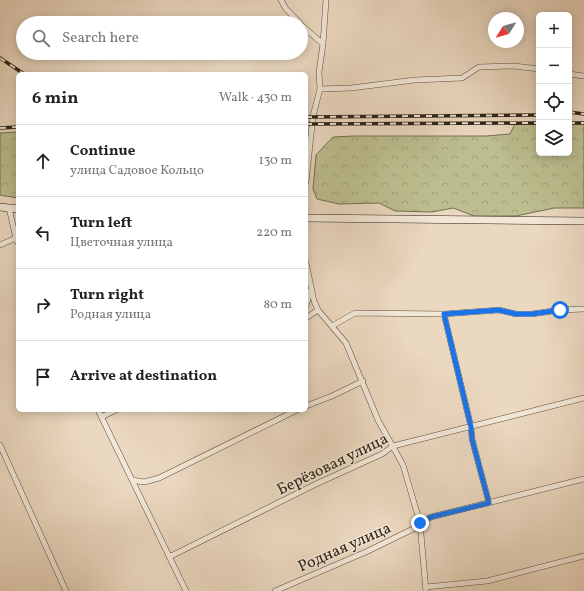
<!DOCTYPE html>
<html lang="en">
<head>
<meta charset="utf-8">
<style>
  body { margin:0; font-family:Vollkorn,serif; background:#f2f2f2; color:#222 }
  .controls { position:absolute; right:12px; top:12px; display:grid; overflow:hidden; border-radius:6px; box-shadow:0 2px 10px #0003 }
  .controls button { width:36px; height:36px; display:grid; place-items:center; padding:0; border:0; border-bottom:1px solid #e0e0e0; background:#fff; color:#222; font:20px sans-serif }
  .compass { position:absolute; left:488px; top:12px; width:36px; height:36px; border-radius:50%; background:#fff; box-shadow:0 2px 10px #0003; rotate:233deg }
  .stop { position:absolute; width:12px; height:12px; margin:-9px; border:3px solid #1a73e8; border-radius:50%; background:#fff }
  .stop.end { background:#1a73e8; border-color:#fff; box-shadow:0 1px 4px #0008 }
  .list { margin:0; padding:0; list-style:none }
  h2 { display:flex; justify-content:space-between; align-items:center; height:52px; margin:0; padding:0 16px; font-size:17px }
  h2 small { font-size:13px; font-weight:400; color:#767676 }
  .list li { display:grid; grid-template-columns:26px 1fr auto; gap:12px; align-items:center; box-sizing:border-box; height:72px; padding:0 16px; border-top:1px solid #e0e0e0 }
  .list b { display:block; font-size:15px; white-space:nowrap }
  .list p { margin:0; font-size:13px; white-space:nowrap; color:#767676 }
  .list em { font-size:13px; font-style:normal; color:#767676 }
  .icon { flex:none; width:22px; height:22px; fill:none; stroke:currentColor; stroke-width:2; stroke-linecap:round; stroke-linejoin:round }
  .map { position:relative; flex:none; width:584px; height:591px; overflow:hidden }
  .search { position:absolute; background:#fff; box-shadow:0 2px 10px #0003; left:16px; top:16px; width:292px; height:44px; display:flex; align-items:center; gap:10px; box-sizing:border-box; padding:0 14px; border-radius:22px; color:#767676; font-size:15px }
  .panel { position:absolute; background:#fff; box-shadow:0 2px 10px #0003; left:16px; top:72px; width:292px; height:340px; border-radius:6px }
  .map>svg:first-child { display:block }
  .forest { fill:url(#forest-crowns); stroke:#747052 }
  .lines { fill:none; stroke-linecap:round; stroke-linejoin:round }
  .street-casing { stroke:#5c5040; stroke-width:6 }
  .secondary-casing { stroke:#2c2316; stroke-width:8 }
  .street { stroke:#f2e6d6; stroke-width:5 }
  .secondary { stroke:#f2e6d6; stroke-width:7 }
  .rail-casing { stroke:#2c2316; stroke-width:3.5 }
  .rail { stroke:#f2e6d6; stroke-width:2; stroke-dasharray:6; stroke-linecap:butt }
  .route { stroke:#1a73e8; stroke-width:5 }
  .labels { text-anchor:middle; stroke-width:3; stroke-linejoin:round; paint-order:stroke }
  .street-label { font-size:16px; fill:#2c2316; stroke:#f2e6d6 }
</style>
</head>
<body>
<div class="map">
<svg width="584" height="591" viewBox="0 0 584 591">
  <defs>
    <pattern id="forest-crowns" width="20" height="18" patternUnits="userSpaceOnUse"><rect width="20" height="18" fill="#bcbe8f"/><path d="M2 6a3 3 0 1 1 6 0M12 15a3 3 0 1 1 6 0" fill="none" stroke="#a2a37b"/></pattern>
  </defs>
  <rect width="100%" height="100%" fill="#ebd8c0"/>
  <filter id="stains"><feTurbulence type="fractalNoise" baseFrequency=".005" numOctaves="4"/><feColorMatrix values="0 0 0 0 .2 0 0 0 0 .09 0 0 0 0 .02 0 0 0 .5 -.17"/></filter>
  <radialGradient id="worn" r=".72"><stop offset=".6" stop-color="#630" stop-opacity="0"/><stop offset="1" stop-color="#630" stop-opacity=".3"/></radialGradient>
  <!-- forest -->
  <path class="forest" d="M569 123H584V208H554L516 216H474L453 208 432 212 395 211 379 203 339 204 317 199 313 189 316 155 333 137 354 136H486L510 134 515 124H539V153H569Z
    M18 132V198L0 195V133Z"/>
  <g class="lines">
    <!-- street casing -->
    <g class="street-casing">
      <path id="street" d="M281 0 286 9 300 23
        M301 25 323 44
        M569 74 584 76
        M320 89 351 88 415 80 462 78 479 67 514 66 539 69
        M306 182 313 116 320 89 319 72 323 44 326 0
        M9 208 16 238 18 243
        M0 245 16 238
        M306 263 314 301 318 310 346 343 378 420 403 465 420 523 426 591
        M306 306 310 291
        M444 314 471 427 472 439 489 503
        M306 318 318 310
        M332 326 355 313 444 314 499 310 516 314H532L560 310 584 309
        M306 406 332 396 363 381
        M98 410 186 591
        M101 417 116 410
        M0 445 66 591
        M132 480 144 482 159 478 297 410
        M169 557 316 484 382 454 393 446 584 398
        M426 587 487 581 584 556
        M275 591 368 551 415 528 420 523 431 517 584 479"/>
    </g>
    <!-- secondary casing -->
    <g class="secondary-casing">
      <path id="secondary" d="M0 207 18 209
        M306 218 584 221"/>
    </g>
    <!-- street -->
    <use href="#street" class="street"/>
    <!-- secondary -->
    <use href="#secondary" class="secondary"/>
    <!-- rail casing -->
    <g class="rail-casing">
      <path id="rail" d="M0 58 24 74
        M569 112 584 114
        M306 117 539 115
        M569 123H584
        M306 124 539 123
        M0 128 18 127"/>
    </g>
    <!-- rail -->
    <use href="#rail" class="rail"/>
  </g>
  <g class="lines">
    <!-- route -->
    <path class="route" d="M420 523 431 517 489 503 472 439 471 427 444 314 499 310 516 314H532L560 310"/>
  </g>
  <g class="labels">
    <!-- street labels -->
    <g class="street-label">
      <text transform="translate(332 463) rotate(-26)" y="6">Берёзовая улица</text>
      <text transform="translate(344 546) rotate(-24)" y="6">Родная улица</text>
    </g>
  </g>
  <rect width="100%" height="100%" filter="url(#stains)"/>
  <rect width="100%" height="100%" fill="url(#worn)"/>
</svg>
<div class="controls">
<button>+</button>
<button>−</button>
<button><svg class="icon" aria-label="locate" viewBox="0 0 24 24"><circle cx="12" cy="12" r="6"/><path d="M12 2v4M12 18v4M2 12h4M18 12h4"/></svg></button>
<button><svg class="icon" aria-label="layers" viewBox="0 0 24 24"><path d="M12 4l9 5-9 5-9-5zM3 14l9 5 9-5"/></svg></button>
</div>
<svg class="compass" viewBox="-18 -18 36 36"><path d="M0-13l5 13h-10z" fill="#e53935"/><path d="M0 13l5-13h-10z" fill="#767676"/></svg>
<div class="stop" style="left:560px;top:310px"></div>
<div class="stop end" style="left:420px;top:523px"></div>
<div class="search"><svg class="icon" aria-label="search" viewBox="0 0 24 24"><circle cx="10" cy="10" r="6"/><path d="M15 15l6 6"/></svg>Search here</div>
<section class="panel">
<h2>6 min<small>Walk · 430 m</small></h2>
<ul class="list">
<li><svg class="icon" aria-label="ahead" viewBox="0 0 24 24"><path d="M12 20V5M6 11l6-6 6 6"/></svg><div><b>Continue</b><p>улица Садовое Кольцо</p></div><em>130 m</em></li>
<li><svg class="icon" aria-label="left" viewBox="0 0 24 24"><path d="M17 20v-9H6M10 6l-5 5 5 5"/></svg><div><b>Turn left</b><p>Цветочная улица</p></div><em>220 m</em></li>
<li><svg class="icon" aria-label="right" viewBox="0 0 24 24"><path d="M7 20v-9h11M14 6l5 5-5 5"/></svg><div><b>Turn right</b><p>Родная улица</p></div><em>80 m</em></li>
<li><svg class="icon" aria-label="arrive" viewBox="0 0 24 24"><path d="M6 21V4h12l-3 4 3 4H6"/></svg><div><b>Arrive at destination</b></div></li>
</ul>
</section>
</div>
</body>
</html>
